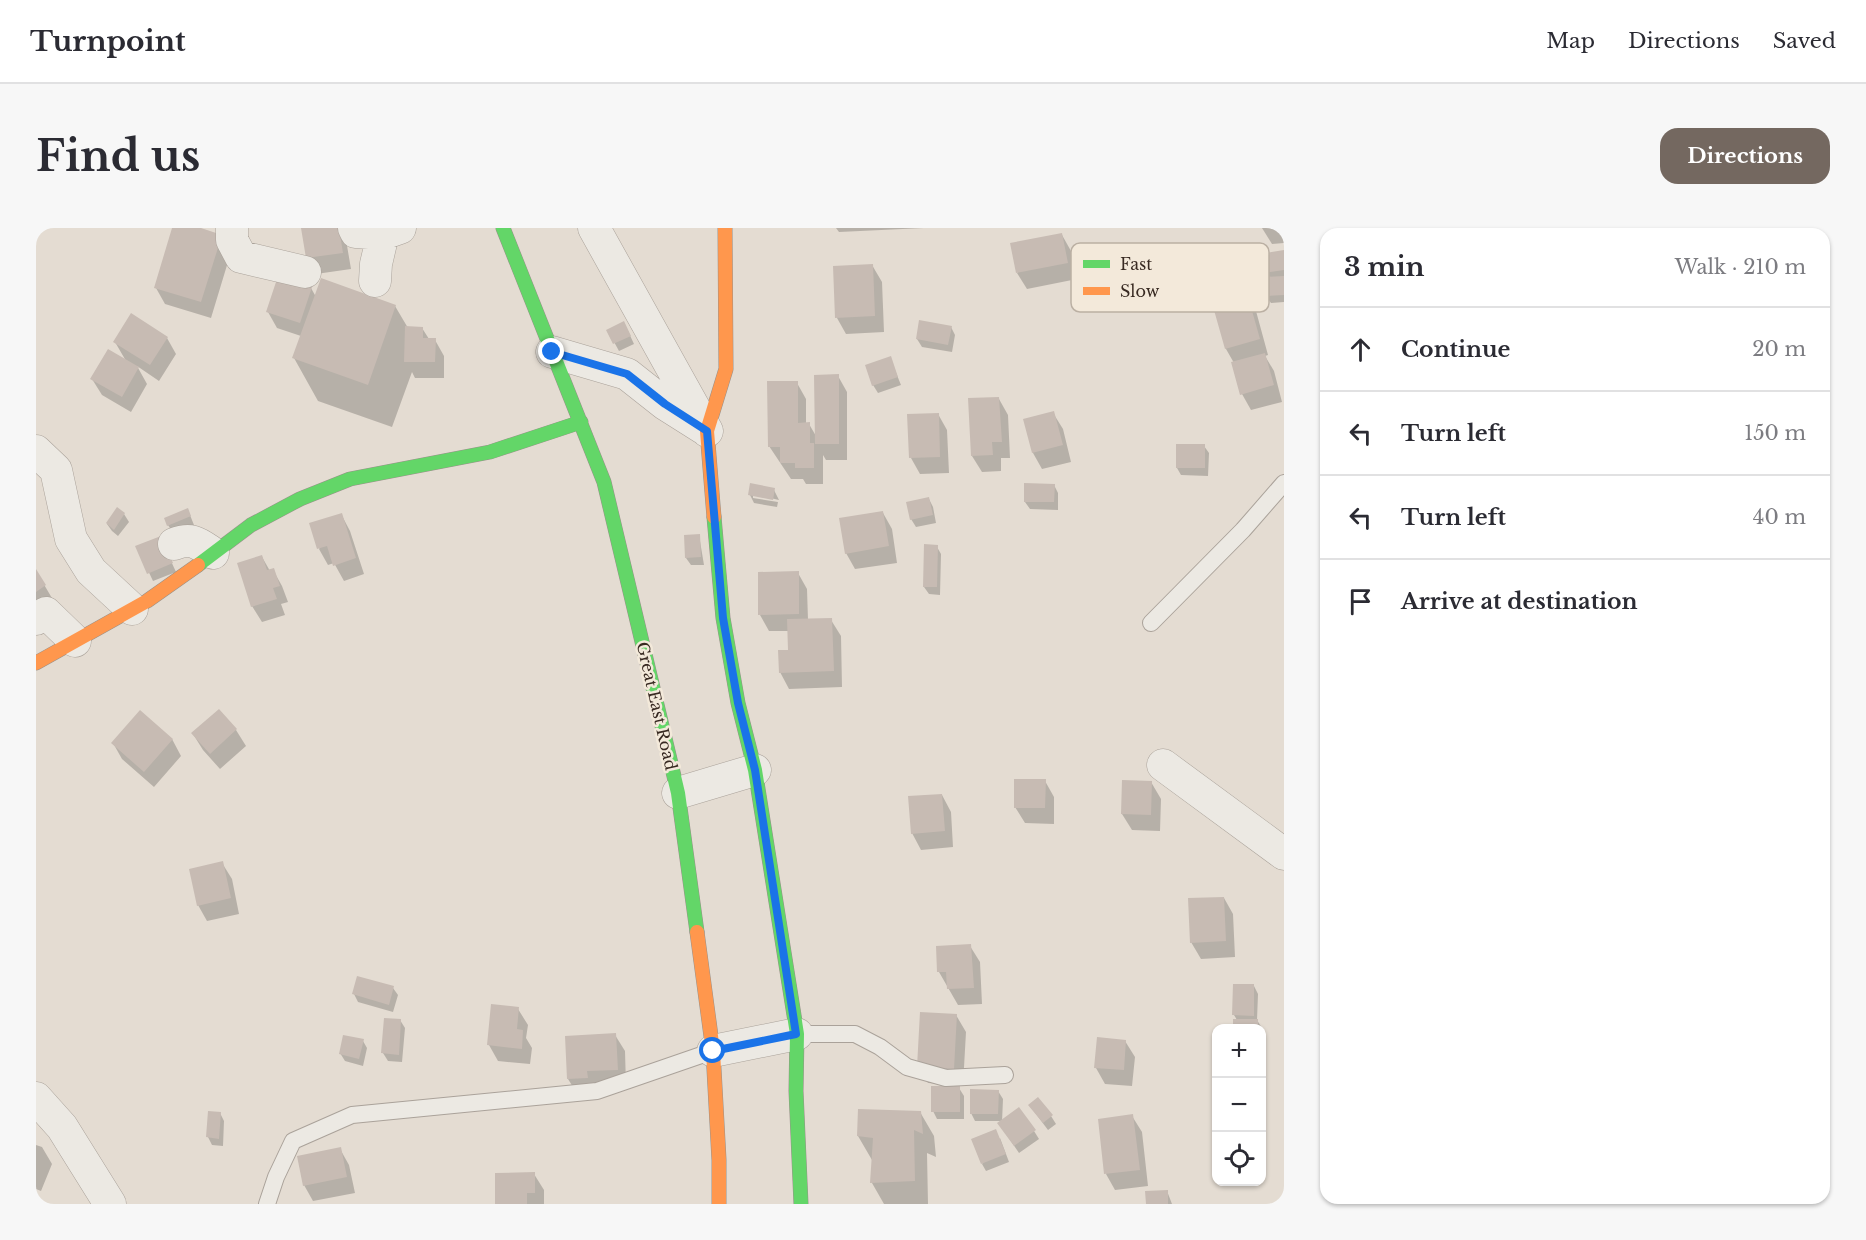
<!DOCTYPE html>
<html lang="en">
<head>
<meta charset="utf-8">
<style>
  body { margin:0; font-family:"Libre Baskerville",serif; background:#f7f7f7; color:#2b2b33 }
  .controls { position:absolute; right:18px; bottom:18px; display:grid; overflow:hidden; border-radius:12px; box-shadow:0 2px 4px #0004 }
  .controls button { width:54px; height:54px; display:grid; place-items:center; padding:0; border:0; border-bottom:2px solid #e1e1e2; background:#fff; color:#2b2b33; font:30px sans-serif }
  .stop { position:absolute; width:18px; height:18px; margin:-14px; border:4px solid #1a73e8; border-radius:50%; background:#fff }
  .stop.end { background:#1a73e8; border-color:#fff; box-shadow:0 2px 6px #0008 }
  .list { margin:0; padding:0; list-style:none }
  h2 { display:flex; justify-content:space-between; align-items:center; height:78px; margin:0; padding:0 24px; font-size:26px }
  h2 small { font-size:20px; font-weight:400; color:#7c7c81 }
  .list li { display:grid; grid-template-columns:39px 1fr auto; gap:18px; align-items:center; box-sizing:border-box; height:84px; padding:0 24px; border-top:2px solid #e1e1e2 }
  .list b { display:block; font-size:22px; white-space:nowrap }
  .list em { font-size:20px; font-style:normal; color:#7c7c81 }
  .icon { flex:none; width:33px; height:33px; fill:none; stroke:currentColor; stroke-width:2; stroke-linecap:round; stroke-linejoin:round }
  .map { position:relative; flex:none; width:1248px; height:976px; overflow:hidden; border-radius:18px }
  header { display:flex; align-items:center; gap:36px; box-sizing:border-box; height:84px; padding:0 30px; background:#fff; border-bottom:2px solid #e1e1e2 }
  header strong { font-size:28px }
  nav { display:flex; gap:33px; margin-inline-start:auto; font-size:21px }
  .intro { display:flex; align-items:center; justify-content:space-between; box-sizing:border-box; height:144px; padding:0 36px }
  h1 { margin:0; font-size:42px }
  .button { padding:15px 27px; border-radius:18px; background:#746860; color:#fff; font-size:21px; font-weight:700 }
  main { display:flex; gap:36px; padding:0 36px }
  aside { flex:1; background:#fff; border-radius:18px; box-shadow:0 2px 4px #0004 }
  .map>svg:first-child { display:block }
  .shadow { fill:#0003 }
  .building { fill:#c7bbb3 }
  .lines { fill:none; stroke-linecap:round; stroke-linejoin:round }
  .lane-casing { stroke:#aaa29a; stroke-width:18 }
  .street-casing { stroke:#aaa29a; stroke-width:33 }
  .fast-casing { stroke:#99918a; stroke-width:15 }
  .slow-casing { stroke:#99918a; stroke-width:15 }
  .lane { stroke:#ece9e3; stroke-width:16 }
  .street { stroke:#ece9e3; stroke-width:32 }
  .fast { stroke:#63d668; stroke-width:14 }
  .slow { stroke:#ff974d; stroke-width:14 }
  .route { stroke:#1a73e8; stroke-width:8 }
  .labels { text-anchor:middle; stroke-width:5; stroke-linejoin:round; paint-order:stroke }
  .street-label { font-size:16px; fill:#382a22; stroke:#f3e9da }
  .key { fill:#f3e9da; stroke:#bbb0a3; stroke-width:1.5 }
  .key-label { font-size:16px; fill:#382a22 }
</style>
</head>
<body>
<header>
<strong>Turnpoint</strong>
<nav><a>Map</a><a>Directions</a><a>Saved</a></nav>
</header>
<div class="intro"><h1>Find us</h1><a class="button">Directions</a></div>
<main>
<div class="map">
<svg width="1248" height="976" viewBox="0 0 1248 976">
  <rect width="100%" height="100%" fill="#e4dcd2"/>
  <!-- shadow -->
  <path class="shadow" d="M138 0H160L195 24 175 90 129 76 120 60Z
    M266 0H308L315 41 280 46 271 30Z
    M800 0H888L803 4Z
    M1226 0H1248V15L1236 16Z
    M1026 7 1035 23 1041 51 991 61 981 45Z
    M1248 23V74L1235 75 1230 68 1229 53 1225 54 1221 46 1218 28Z
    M836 37 846 54 848 104 810 106 801 90 799 39Z
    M1204 46 1208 54 1212 69 1220 83 1232 127 1229 128 1238 143 1246 174 1215 182 1206 166 1198 135 1190 121 1179 79 1174 72Z
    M275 60 280 69 359 78 372 100H386L393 111 399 112 408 128V150H379L376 144 356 199 282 173 258 130 265 108 241 100 232 84Z
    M915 99 919 107 916 124 886 119 881 111Z
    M572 103H592L598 116 583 123Z
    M131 110 140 126 123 153 101 138 111 156 95 184 66 167 56 151 90 133 79 114Z
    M854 130 865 157 842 165 837 157Z
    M802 148 811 164V232H790L787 227V256H770L767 251H755L733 218 761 155 770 171V196H773L780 208Z
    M963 171 972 187 974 230H965V243L946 244 936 228Z
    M1017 185 1027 201 1035 234 1006 241 997 225 989 192Z
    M902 186 911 202 913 245 884 246 875 230Z
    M1168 218 1173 225 1172 248 1145 247 1141 240Z
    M1018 257 1022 265V282L994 281 989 274Z
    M738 262 743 272 717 266V270L742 274 741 279 718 275 714 267Z
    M893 271 897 279 900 295 880 299 875 291Z
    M152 282 158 297 137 305 132 297Z
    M847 285 856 301 861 335 819 341 810 325Z
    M88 286 93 294 82 308 76 303 71 296Z
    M305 286 314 303 328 346 308 353 298 335 292 337 283 321Z
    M663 307 668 337H655L650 330Z
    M124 309 140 344 117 353 101 319Z
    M901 319 905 326 904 367 893 366 888 359Z
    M226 329 234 343 237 342 246 358 252 374 245 376 249 387 226 394 216 378Z
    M0 343 23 382 0 397Z
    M762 345 771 361 772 392H795L805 408 806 459 753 461 744 444 754 423 753 403H733L724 387Z
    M183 483 200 502 210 518 184 541 167 522 157 506Z
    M136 511 145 528 118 559 86 531 77 515Z
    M1009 553 1018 569V596L989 595 979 579Z
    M1115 554 1125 571 1124 603 1096 602 1086 586Z
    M906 567 915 584 917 619 885 622 876 605Z
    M186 635 196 651 203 686 171 693 162 677Z
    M1188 670 1197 686 1199 729 1165 731 1155 714Z
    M934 718 944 734 946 776 922 777 903 744Z
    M1218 758 1222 766 1221 792 1226 800V828V800H1198V792H1201L1198 787Z
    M357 760 362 767 357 784 322 774 318 766Z
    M482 781 492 797 490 810 496 820 494 836 462 833 453 817Z
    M920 787 930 804 927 857 892 855 883 838Z
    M364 792 369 800 366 834 352 833 347 825Z
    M579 807 589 823 590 858 542 867 532 851Z
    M327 813 331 820 327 838 309 833 304 825Z
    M1089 813 1099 829 1096 858 1069 856 1060 840Z
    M923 860 928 868V891H901L897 883Z
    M962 863 967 871 966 894 998 903 1003 911 983 925 968 903 966 893H939L935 885Z
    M994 878 1015 888 1020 896 1012 902Z
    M884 884 898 908 900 929 891 925 892 976H848L836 955V932L822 908Z
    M184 885 188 893 187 918 176 917 172 909Z
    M1096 888 1106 904 1112 958 1079 962 1070 946Z
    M964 910 973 934 950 943 946 936Z
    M0 917 6 919 16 936 5 963 0 961Z
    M304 921 313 937 319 965 277 973 268 957Z
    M498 946 508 962V976H461Z
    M1131 963 1136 976H1111Z"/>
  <!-- building -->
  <path class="building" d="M136 0H165L186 7 165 74 118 60Z
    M265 0H303L307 25 270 30Z
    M1026 5 1032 35 980 45 974 15Z
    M1248 22V42L1219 46 1216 27Z
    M837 36 839 88 799 90 797 38Z
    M242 48 276 59 264 95 230 84Z
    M1248 48V67L1229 68 1228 49Z
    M285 50 360 77 332 157 256 130Z
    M1211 65 1224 111 1189 121 1176 75Z
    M95 85 132 109 114 137 77 114Z
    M883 92 916 98 912 117 880 111Z
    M588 93 595 108 577 116 570 102Z
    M369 98 387 99V110H400L399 134H368Z
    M72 121 103 139 86 169 54 151Z
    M1229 125 1238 157 1204 167 1195 134Z
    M855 128 862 149 836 158 829 137Z
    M803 146V216H779L778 147Z
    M731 153H762V195L774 194V215H778V240H759V235H744V219H732Z
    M963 169 966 214H956L957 227 935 228 932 170Z
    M1018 183 1027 217 996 225 987 191Z
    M903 185 904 229 873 230 871 186Z
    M1140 216H1169V240H1140Z
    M714 255 739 260 737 272 712 267Z
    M988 255 1019 256 1018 274H988Z
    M893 269 897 287 874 292 870 274Z
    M81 279 89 285 78 302 70 295Z
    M152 280 155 288 131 298 128 290Z
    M847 283 853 318 809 326 803 290Z
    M306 285 320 330 297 338 291 318 281 321 273 295Z
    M664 306 665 329 649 330 648 307Z
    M125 308 137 335 111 346 99 318Z
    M888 316 902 317 901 359H887Z
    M226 327 231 342 238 340 244 358 237 360 241 371 215 379 201 335Z
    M0 341 10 357 0 364Z
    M763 343V386L722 387V344Z
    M796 390 798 443 743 445 742 422H752L751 391Z
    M183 481 201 501 174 526 155 505Z
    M104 482 137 511 108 544 75 515Z
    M978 551H1010L1009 580H978Z
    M1086 552 1116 553 1115 587 1085 586Z
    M906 566 909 603 875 606 872 568Z
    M187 633 195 670 161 678 153 641Z
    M1188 669 1190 713 1154 715 1152 670Z
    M935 716 938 760 911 761 910 744H901L900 718Z
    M321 748 358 758 353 777 316 766Z
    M1197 756H1218V788L1196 787Z
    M455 776 483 779 481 801 487 802 486 821 451 817Z
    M884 784 921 786 918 841 881 839Z
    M348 790 365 791 363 827 345 825Z
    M1197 791H1222V800H1197Z
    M580 805 582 842 551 843 552 850 531 851 529 808Z
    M307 807 328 811 323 831 303 826Z
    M1061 809 1090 812 1088 842 1058 840Z
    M895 858H924V884H895Z
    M934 861 963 862 962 886H934Z
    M1002 869 1017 887 1007 895 992 877Z
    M983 879 1000 902 978 918 961 895Z
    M822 881 885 883 887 906 878 902 879 953 834 955 837 910 821 908Z
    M172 883 185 884 183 911 170 909Z
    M1097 886 1104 942 1068 946 1062 891Z
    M960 901 970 926 945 936 935 911Z
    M305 919 311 949 267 958 261 928Z
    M499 944V965H491V976H459V945Z
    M1132 962V976H1110L1109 963Z"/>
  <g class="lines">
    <!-- lane casing -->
    <g class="lane-casing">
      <path id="lane" d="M1115 395 1207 302 1248 255
        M761 806H819L844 819 871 839 910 850 969 847
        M231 976 240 949 257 913 316 887 561 863 677 823"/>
    </g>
    <!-- street casing -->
    <g class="street-casing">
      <path id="street" d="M196 0V12L205 29 269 44
        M318 0 320 4 347 6
        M558 0 671 203
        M339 53 340 36 347 6 364 0
        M516 124 591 146 629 176 667 200
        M0 223 20 242 35 311 55 343 96 381
        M138 316C156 309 162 315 177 325
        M0 391 10 385 39 413
        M1127 537 1248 626
        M642 565 719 542
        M677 823 761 806
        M0 870 26 899 74 976"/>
    </g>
    <!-- fast casing -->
    <g class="fast-casing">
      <path id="fast" d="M467 0 568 254 642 565 661 704
        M678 289 687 390 702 475 719 542 761 806 760 863 765 976
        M162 337 215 297 264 271 314 251 454 224 545 194"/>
    </g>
    <!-- slow casing -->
    <g class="slow-casing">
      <path id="slow" d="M678 289 671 203 690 141 689 0
        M0 435 111 373 162 337
        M661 704 677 823 683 932V976"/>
    </g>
    <!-- lane -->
    <use href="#lane" class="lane"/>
    <!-- street -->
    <use href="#street" class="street"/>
    <!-- fast -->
    <use href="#fast" class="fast"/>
    <!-- slow -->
    <use href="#slow" class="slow"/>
  </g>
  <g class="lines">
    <!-- route -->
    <path class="route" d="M516 124 591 146 629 176 671 203 687 390 702 475 719 542 760 806 677 823"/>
  </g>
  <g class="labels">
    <!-- street labels -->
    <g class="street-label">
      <text transform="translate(621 478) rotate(77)" y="6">Great East Road</text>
    </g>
  </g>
  <!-- legend -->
  <rect x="1035" y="15" width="198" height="69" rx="9" class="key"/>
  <rect x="1047" y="32" width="27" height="8" fill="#63d668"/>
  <rect x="1047" y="59" width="27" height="8" fill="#ff974d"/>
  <g class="key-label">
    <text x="1084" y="42">Fast</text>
    <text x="1084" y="69">Slow</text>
  </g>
</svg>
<div class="controls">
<button>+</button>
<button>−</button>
<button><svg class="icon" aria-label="locate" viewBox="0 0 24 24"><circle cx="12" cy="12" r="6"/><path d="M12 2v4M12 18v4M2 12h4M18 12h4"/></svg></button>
</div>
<div class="stop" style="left:677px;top:823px"></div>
<div class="stop end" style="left:516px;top:124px"></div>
</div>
<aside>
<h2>3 min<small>Walk · 210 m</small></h2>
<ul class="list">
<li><svg class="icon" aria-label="ahead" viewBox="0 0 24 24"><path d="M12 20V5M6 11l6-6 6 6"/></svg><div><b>Continue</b></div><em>20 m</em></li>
<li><svg class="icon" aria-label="left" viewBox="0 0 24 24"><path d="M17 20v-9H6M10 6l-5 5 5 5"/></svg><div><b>Turn left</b></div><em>150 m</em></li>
<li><svg class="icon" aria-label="left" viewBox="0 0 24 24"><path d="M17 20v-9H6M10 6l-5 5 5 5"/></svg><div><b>Turn left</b></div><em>40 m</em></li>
<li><svg class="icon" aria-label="arrive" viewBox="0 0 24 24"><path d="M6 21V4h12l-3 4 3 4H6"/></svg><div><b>Arrive at destination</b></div></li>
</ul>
</aside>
</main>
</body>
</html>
